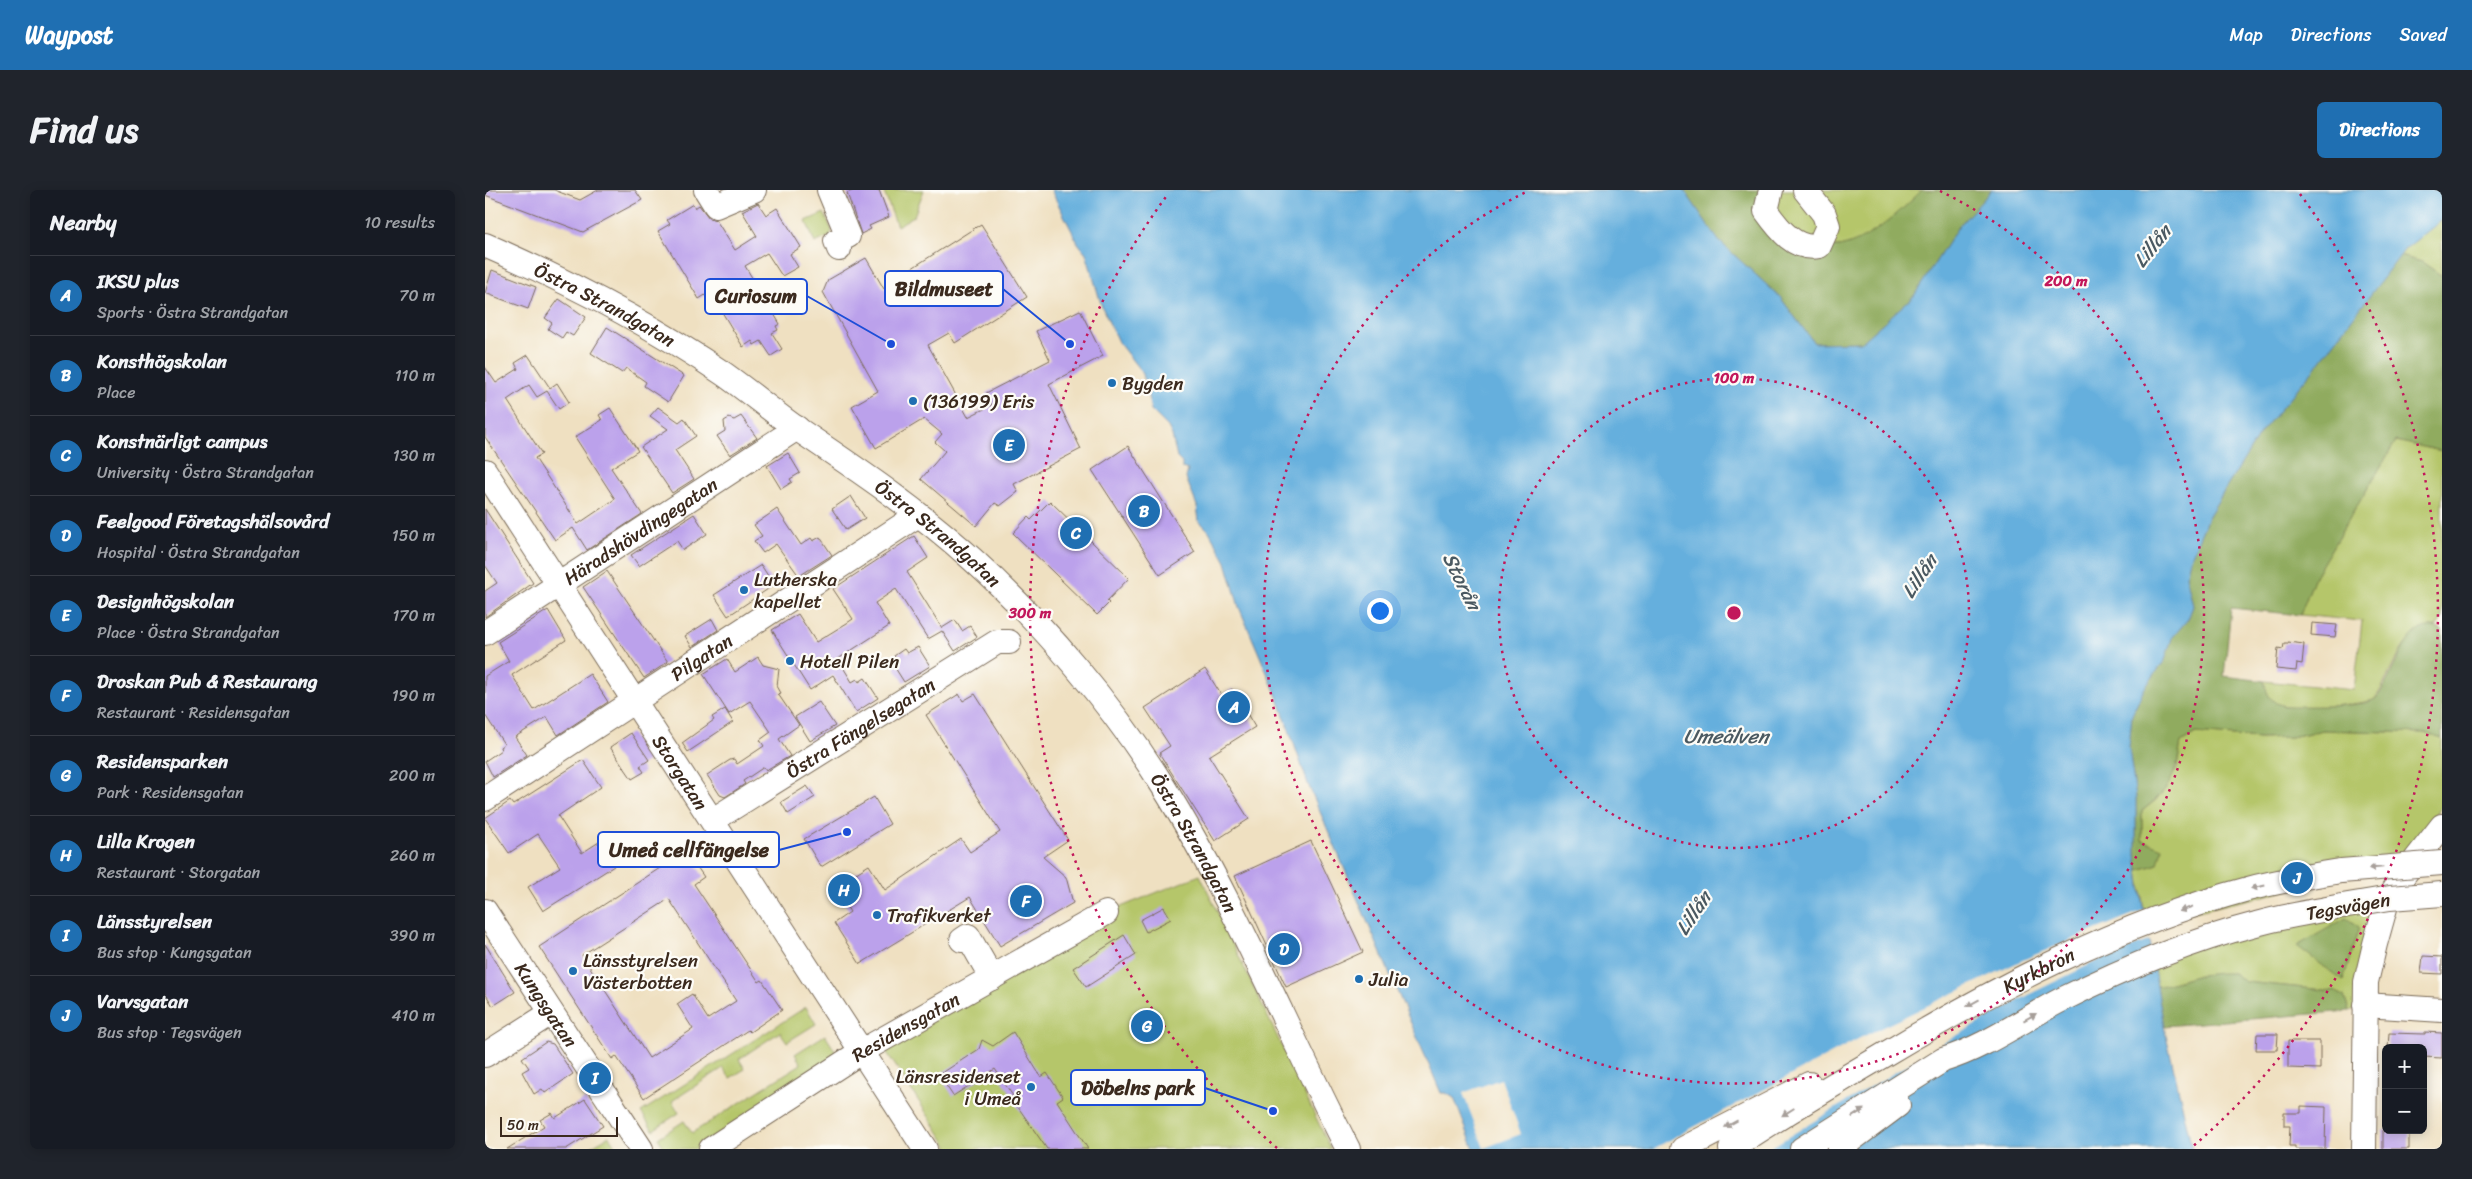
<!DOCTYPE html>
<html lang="en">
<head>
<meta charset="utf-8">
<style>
  body { margin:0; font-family:Sriracha,sans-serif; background:#20242c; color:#f1f3f6 }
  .controls { position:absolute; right:15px; bottom:15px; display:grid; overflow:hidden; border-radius:8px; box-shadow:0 2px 12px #0003 }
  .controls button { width:45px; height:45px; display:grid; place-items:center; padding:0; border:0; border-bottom:1px solid #363941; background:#171b24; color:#f1f3f6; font:25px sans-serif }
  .scale { position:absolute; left:15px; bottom:12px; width:118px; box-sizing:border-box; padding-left:5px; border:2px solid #3b2a1e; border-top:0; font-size:14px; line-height:18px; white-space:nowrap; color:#3b2a1e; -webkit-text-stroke:4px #fdfcf7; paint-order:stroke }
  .you { position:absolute; left:894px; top:420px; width:18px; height:18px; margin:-12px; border:4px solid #fff; border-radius:50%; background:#1a73e8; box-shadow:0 0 0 8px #1a73e833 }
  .badge { display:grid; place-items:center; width:32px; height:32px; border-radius:50%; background:#1f6fb2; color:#fff; font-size:16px; font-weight:700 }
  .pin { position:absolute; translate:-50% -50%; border:2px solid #fff; box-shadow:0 1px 5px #0006 }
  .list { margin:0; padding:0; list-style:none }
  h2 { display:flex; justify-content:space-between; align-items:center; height:65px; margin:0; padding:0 20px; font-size:21px }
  h2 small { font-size:16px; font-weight:400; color:#9ea1a6 }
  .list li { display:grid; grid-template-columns:32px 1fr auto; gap:15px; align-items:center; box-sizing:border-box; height:80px; padding:0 20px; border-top:1px solid #363941 }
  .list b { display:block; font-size:19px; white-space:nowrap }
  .list p { margin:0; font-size:16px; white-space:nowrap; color:#9ea1a6 }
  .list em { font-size:16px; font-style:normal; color:#9ea1a6 }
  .map { position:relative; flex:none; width:1957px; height:959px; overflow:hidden; border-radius:8px }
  header { display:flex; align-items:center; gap:30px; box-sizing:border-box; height:70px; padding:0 25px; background:#1f6fb2; color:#fff }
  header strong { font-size:24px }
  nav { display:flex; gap:28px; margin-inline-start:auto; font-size:18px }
  .intro { display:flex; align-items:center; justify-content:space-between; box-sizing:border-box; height:120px; padding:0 30px }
  h1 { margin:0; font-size:35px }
  .button { padding:12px 22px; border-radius:8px; background:#1f6fb2; color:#fff; font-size:18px; font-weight:700 }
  main { display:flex; gap:30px; padding:0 30px }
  aside { flex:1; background:#171b24; border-radius:8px; box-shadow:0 2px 12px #0003 }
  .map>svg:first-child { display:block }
  .green { fill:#b5c66a; stroke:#787844 }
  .forest { fill:#90ab5e; stroke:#666a3e }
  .water { fill:#65afdd; stroke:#506c7e }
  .pier { fill:#efe0c1 }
  .building { fill:#bba1eb; fill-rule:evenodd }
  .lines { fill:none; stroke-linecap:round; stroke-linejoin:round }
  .minor-casing { stroke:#7a6a57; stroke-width:26 }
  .minor { stroke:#fff; stroke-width:24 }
  .minor-bridge-casing { stroke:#7a6a57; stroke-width:26; stroke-linecap:butt }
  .minor-bridge { stroke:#fff; stroke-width:24 }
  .oneway { fill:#a79f9a }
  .ring { fill:none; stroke:#c2185b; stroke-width:2.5; stroke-dasharray:2.5 5 }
  .poi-dot { fill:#1f6fb2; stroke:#fdfcf7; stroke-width:2 }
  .labels { text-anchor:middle; stroke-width:4.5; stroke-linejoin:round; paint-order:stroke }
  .street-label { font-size:19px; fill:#3b2a1e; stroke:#fdfcf7 }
  .poi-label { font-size:19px; fill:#3b2a1e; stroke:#fdfcf7; text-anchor:start }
  .water-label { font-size:20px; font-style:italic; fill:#4a5961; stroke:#fdfcf7 }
  .centre { fill:#c2185b; stroke:#fdfcf7; stroke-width:2.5 }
  .ring-label { font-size:15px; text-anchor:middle; font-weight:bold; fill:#c2185b; stroke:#fdfcf7; stroke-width:4.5; stroke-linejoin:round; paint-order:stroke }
  .leader { fill:none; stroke:#1d4ed8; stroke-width:2 }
  .callout-dot { fill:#1d4ed8; stroke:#fdfcf7; stroke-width:2 }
  .callout { fill:#fdfcf7; stroke:#1d4ed8; stroke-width:2 }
  .callout-label { font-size:20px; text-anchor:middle; font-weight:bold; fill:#3b2a1e }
</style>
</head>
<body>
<header>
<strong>Waypost</strong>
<nav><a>Map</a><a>Directions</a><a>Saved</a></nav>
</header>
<div class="intro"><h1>Find us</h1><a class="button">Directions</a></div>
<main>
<aside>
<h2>Nearby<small>10 results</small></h2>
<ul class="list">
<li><span class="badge">A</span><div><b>IKSU plus</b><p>Sports · Östra Strandgatan</p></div><em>70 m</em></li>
<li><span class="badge">B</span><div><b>Konsthögskolan</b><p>Place</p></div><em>110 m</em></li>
<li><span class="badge">C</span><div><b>Konstnärligt campus</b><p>University · Östra Strandgatan</p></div><em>130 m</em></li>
<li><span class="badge">D</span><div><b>Feelgood Företagshälsovård</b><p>Hospital · Östra Strandgatan</p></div><em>150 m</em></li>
<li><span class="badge">E</span><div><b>Designhögskolan</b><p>Place · Östra Strandgatan</p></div><em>170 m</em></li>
<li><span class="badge">F</span><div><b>Droskan Pub &amp; Restaurang</b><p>Restaurant · Residensgatan</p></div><em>190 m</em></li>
<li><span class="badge">G</span><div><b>Residensparken</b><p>Park · Residensgatan</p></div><em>200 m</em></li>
<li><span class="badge">H</span><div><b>Lilla Krogen</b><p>Restaurant · Storgatan</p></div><em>260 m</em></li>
<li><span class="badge">I</span><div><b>Länsstyrelsen</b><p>Bus stop · Kungsgatan</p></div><em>390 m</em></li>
<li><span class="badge">J</span><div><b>Varvsgatan</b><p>Bus stop · Tegsvägen</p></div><em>410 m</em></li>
</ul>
</aside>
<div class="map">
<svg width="1957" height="959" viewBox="0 0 1957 959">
  <rect width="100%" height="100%" fill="#fdfcf7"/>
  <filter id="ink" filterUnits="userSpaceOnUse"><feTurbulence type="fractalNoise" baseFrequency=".02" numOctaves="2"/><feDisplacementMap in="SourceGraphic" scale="10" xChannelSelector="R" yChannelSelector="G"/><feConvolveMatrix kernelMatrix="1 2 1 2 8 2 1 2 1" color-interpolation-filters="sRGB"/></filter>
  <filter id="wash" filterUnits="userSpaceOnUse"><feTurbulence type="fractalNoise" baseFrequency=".0096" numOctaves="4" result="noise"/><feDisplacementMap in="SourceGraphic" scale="20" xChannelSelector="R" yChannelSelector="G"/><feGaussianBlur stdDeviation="1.12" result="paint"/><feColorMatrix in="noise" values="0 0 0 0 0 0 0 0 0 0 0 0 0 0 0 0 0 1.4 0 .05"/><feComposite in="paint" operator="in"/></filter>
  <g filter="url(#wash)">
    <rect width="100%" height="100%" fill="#efe0c1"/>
    <!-- green -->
    <path class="green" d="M398 0H439L429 26 412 36Z
      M1286 0H1437C1412 25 1373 67 1333 55 1320 52 1307 44 1294 39Z
      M339 23 347 40 345 46 330 53 321 31Z
      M1957 30V86L1937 72 1914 66 1920 59Z
      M1911 251 1957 261V429L1951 437C1914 440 1908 485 1889 510 1871 515 1802 522 1788 512 1782 508 1781 498 1779 491L1869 500 1877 431 1815 425 1830 386Z
      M1838 540 1940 543 1957 549V616L1932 653 1909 676 1661 733 1653 680 1673 674 1657 650V621L1671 610 1692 579 1696 552 1711 543 1775 548 1806 547Z
      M715 685 846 959H465L395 852 621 723Z
      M1905 708 1880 815 1864 821 1859 806 1849 801 1760 792 1748 783 1715 785 1672 797 1666 770Z
      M321 817 331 834 302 852 295 842 254 869 260 879 245 888 238 878 187 911 194 923 168 940 156 922Z
      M340 845 356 870 216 959H180L173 948 199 931 207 943 316 874 310 864Z
      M124 946 132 959H102Z"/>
    <!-- forest -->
    <path class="forest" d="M1199 0H1286L1281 21C1297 32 1315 48 1333 55 1367 69 1415 22 1437 0H1507L1473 37 1429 106 1376 152 1329 153 1295 107 1234 51Z
      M1914 66 1937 72 1957 86V261L1911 251 1830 386 1815 425 1746 418 1739 486 1779 491C1782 505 1785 512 1799 516 1815 516 1879 518 1890 509 1908 494 1920 421 1957 440V549L1940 543 1838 540 1806 547 1775 548 1710 543 1696 552C1691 587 1685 599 1657 621V650L1677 658 1673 674 1653 680 1651 665V608L1644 558 1647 525 1659 499 1680 470 1687 448 1703 429 1708 416 1701 386 1705 370 1723 327 1776 242 1834 173Z
      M1861 728 1874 737 1858 791 1812 756Z
      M1736 783H1748L1760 792 1849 801 1859 806 1864 821 1679 836 1672 797 1715 785Z"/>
    <!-- water -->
    <path class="water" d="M566 0H1199L1234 51 1295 107 1329 153 1376 152 1429 106 1473 37 1507 0H1957V30L1920 59 1834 173 1776 242 1723 327 1705 370 1701 386 1708 416 1703 429 1687 448 1680 470 1659 499 1647 525 1644 558 1651 608V665L1657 711 1679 836 1707 959H989L969 908 961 903H956L823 594 794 511 754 417 741 372 724 341 714 331 712 316 701 288 703 280 697 278V273L692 268 687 245 683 237 666 220 658 184 633 152 617 117 601 63 593 53Z"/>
    <!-- pier -->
    <path class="pier" d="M1661 719 1666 750 1620 767 1549 802 1455 855 1283 959H1168L1375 848 1540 769Z
      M1016 889 1036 944 999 958 978 903Z"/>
    <g id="blocks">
      <!-- building -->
      <path class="building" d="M0 0H69L95 10 113 0H150L157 10 98 42 0 5Z
        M369 0H394L404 27 384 36 386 39 376 44 362 3Z
        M273 13 281 25 292 18 316 57 305 64 313 77 297 86 282 63 260 76 295 134 291 136 293 140 287 143 297 159 286 166 276 151 269 155 267 151 258 157 225 102 214 109 173 41 185 34 182 30 208 14 210 18 214 15 224 28 231 30 250 60 272 46 257 21Z
        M496 34 542 107 470 153 464 143 443 155 483 227 507 215 501 203 565 170 551 141 595 120 618 166 564 194 596 259 529 294 533 302 515 316 510 313 491 336 436 289 460 261 450 252 457 244 439 229 391 258 367 216 393 201 338 102 343 90 381 68 399 99 426 84 424 80Z
        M7 80 51 97 43 119 0 103Z
        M74 109 101 127 88 146 81 142 77 148 63 139 67 133 60 128Z
        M122 137 199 186 183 212 159 196 161 192 141 178 137 183 106 163Z
        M43 165 65 198 72 193 84 212 74 219 62 201 52 207 44 195 22 210 57 264 50 268 93 334 130 309 90 247 117 230 114 225 125 218 153 261 126 278 157 324 102 360 88 338 70 350 0 247V177L11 193 33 179 30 173Z
        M173 217 194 232 199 228 211 246 190 260 209 289 187 303 156 257 183 239 165 226Z
        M256 226 272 248 245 265 232 246 240 241 239 231 244 228 249 230Z
        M643 256 710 362 675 385 607 280Z
        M303 263 315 283 305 289 307 292 296 299 282 276Z
        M366 306 380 328 361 340 347 319Z
        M565 311 644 388 622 411 624 413 612 425 528 343 543 327 546 330Z
        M0 319 48 393 0 427V401L12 393 0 375Z
        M292 319 316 355 326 348 328 351 335 347 347 365 314 386 291 354 278 363 269 351 277 346 269 335Z
        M209 324 222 344 198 360 192 351 154 376 146 365Z
        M429 346 443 368 422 382 457 438 470 430 477 441 485 436 492 447 470 461 457 441 443 449 411 399 390 413 404 436 353 469 367 492 372 489 374 492 380 488 393 508 371 522 348 485 325 500 287 440 313 424 331 452 362 433 368 429 348 399Z
        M276 375 289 395 243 426 229 405Z
        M122 381 183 472 159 488 98 397Z
        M63 420 81 450 27 485 49 520 105 484 123 512 73 545 62 527 30 547 42 565 8 587 0 571 16 560 15 557 19 554 0 525V486L24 471 13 452Z
        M227 429 233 440 207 457 200 446Z
        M1827 433 1852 435 1850 447 1826 445Z
        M1803 452 1819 454 1817 474 1812 473 1811 481 1791 479 1793 458 1798 459 1799 454H1803Z
        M433 457 445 476 419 492 407 473 412 470 409 466 419 459 422 463Z
        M273 467 278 475 294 479 292 496 296 503 293 504 314 535 294 549 305 566 281 580 279 577 258 591 260 594 240 607 235 605 222 585 245 570 249 569 252 574 279 556 275 550 286 542 265 511 244 524 218 484 242 469 250 482Z
        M720 479 737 506 747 499 770 537 724 566 764 629 730 651 674 563 685 556 660 518Z
        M474 504 478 511 490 504 583 650 558 667 581 687 588 713 515 756 485 707 375 774 349 733 365 722 349 697 384 675 400 700 476 649 485 662 515 642 441 525Z
        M334 512 350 536 325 551 310 527Z
        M240 519 248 532 203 562 197 553 229 530 227 527Z
        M146 543 164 570 155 576 159 582 147 589 125 557Z
        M98 570 116 597 73 626 97 663 114 652 129 676 58 721 43 697 75 677 53 644 24 663 0 628 25 611 28 615Z
        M322 596 330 607 303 624 296 612Z
        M389 607 405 634 336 677 319 649Z
        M826 651 878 762 801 797 750 686Z
        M201 661 219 687 209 694 274 792 277 790 297 820 265 842 263 840 159 908 131 866 127 869 54 757ZM184 709 251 811 223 829 207 804 192 814 208 839 164 868 97 765Z
        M679 717 686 729 661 742 655 730Z
        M639 745 651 765 601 797 588 778Z
        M0 754 30 802 8 816 0 803Z
        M1938 766 1957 767V784L1936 783Z
        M528 842 556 887 562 883 578 907 572 911 603 959H562L526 907 528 906 510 879 468 906 454 885 494 859 497 850 508 856Z
        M1940 842 1957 843V868L1938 867 1939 858H1903L1904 843 1940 844Z
        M1772 844H1793L1792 860H1771Z
        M1803 851H1835V879L1803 878Z
        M61 852 68 854 88 884 60 903 57 899 49 904 37 882 44 878 37 868Z
        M100 909 118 936 81 959H22L59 936 55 930 67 923 70 928Z
        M1816 916 1841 917 1840 959H1810V956H1804L1805 936H1799V923H1816Z
        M1898 940H1924V959H1898Z"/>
    </g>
  </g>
  <g filter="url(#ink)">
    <use href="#blocks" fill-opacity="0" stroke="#7a6a57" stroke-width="1"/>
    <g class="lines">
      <!-- minor casing -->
      <g class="minor-casing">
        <g id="minor">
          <path d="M221 0 231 16 269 0"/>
          <path d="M344 0 363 46 351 51 354 59"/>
          <path d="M1286 0 1281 21C1294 39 1310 61 1334 56L1343 36 1339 24 1320 0"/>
          <path id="s1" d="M0 55C82 91 164 133 239 184 263 201 287 221 311 238 372 279 433 320 487 369 558 433 628 516 678 596 750 712 801 839 863 959"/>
          <path id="s2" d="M0 281 440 959"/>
          <path id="s3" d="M0 443 312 238"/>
          <path id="s4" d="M0 609 433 325"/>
          <path id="s5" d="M228 630 512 452H524"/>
          <path id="s6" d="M0 721 156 959"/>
          <path d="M477 750 483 746 507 788"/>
          <path d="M1880 815 1957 820"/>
          <path d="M0 865 66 823"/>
          <path id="s7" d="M226 959 377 861 621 723"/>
          <path d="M1198 959 1324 894"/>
          <path id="s8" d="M1246 959C1295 926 1346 896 1397 866 1512 797 1633 734 1763 699 1793 691 1825 686 1856 681"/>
          <path d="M1317 959 1458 870C1501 857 1537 830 1576 810 1638 779 1705 751 1771 734 1799 726 1828 722 1857 716"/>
          <path d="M1354 959 1413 915"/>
          <path d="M1879 959 1881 792 1890 754 1902 711 1914 691 1957 636"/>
        </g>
      </g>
      <!-- minor -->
      <use href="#minor" class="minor"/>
      <!-- minor-bridge casing -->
      <g class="minor-bridge-casing">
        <path id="minor-bridge" d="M1856 681 1957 673
          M1857 716 1905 708 1957 704"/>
      </g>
      <!-- minor-bridge -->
      <use href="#minor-bridge" class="minor-bridge"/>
    </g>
    <!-- one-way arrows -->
    <defs><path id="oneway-solid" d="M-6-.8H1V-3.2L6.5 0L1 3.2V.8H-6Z" transform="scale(1.25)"/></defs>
    <g class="oneway">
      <use href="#oneway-solid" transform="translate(1891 678) rotate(175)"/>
      <use href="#oneway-solid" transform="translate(1773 697) rotate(168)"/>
      <use href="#oneway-solid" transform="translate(1701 719) rotate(160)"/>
      <use href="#oneway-solid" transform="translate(1488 813) rotate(151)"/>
      <use href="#oneway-solid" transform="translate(1545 827) rotate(-29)"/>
      <use href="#oneway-solid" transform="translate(1303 922) rotate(148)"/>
      <use href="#oneway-solid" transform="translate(1373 923) rotate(-33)"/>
      <use href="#oneway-solid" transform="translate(1246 934) rotate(152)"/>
    </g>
  </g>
  <!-- distance rings -->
  <g class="ring">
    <circle cx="1249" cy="423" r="235"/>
    <path d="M1455 1A470 470 0 1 1 1043 1"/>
    <path d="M792 958A704 704 0 0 1 683 4M1815 4A704 704 0 0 1 1706 958"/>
  </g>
  <!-- markers -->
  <g class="poi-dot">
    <circle cx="627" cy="193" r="5"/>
    <circle cx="428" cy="211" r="5"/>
    <circle cx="259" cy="400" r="5"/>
    <circle cx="305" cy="471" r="5"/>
    <circle cx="392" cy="725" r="5"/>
    <circle cx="88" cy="781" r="5"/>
    <circle cx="874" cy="789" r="5"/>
    <circle cx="546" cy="897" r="5"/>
  </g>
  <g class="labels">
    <!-- street labels -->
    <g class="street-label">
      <text dy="7" stroke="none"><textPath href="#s1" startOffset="134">Östra Strandgatan</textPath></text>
      <text dy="7" stroke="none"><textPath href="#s3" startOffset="186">Häradshövdingegatan</textPath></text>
      <text dy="7" stroke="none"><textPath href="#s1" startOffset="539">Östra Strandgatan</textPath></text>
      <text dy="7" stroke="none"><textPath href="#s4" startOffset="259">Pilgatan</textPath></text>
      <text dy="7" stroke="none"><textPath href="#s5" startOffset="174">Östra Fängelsegatan</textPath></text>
      <text dy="7" stroke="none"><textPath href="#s2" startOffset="359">Storgatan</textPath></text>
      <text dy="7" stroke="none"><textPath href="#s1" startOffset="944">Östra Strandgatan</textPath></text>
      <text transform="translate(1863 716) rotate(-10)" y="7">Tegsvägen</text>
      <text dy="7" stroke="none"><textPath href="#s8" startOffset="356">Kyrkbron</textPath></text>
      <text dy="7" stroke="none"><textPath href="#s6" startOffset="112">Kungsgatan</textPath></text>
      <text dy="7" stroke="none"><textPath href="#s7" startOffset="230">Residensgatan</textPath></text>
    </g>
    <!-- poi labels -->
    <g class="poi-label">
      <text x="637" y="200">Bygden</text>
      <text x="438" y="218">(136199) Eris</text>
      <text x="269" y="396">Lutherska<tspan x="269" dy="22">kapellet</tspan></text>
      <text x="315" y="478">Hotell Pilen</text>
      <text x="402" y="732">Trafikverket</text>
      <text x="98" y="777">Länsstyrelsen<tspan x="98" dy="22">Västerbotten</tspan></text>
      <text x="884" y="796">Julia</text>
      <text x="536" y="893" text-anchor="end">Länsresidenset<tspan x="536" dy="22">i Umeå</tspan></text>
    </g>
    <!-- water labels -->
    <g class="water-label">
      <text transform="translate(1667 56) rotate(-51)" y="7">Lillån</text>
      <text transform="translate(1434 386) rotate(-56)" y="7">Lillån</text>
      <text transform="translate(977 391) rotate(64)" y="7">Storån</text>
      <text x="1241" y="553">Umeälven</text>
      <text transform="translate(1208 723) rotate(-56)" y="7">Lillån</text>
    </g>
  </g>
  <circle cx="1249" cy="423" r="8" class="centre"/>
  <g class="ring-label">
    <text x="1581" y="96">200 m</text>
    <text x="1249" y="193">100 m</text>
    <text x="545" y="428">300 m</text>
  </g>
  <!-- callouts -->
  <path class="leader" d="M585 154L518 99M406 154L322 106M362 642L294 660M788 921L720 898"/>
  <g class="callout-dot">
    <circle cx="585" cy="154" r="5"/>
    <circle cx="406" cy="154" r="5"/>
    <circle cx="362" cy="642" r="5"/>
    <circle cx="788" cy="921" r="5"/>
  </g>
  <g class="callout">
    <rect x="400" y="81" width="118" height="35" rx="5"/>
    <rect x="220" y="89" width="102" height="35" rx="5"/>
    <rect x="113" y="642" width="181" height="35" rx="5"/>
    <rect x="586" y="880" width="134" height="35" rx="5"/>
  </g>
  <g class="callout-label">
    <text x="459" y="106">Bildmuseet</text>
    <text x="271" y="113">Curiosum</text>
    <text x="204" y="667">Umeå cellfängelse</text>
    <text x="653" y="905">Döbelns park</text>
  </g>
</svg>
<div class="controls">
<button>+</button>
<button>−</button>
</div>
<div class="scale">50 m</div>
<div class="you"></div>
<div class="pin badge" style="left:749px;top:517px">A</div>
<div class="pin badge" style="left:659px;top:321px">B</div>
<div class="pin badge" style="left:591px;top:343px">C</div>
<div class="pin badge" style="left:799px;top:759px">D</div>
<div class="pin badge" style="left:524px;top:255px">E</div>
<div class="pin badge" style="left:541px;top:711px">F</div>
<div class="pin badge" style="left:662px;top:836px">G</div>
<div class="pin badge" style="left:359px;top:700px">H</div>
<div class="pin badge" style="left:110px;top:888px">I</div>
<div class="pin badge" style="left:1812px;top:688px">J</div>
</div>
</main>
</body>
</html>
